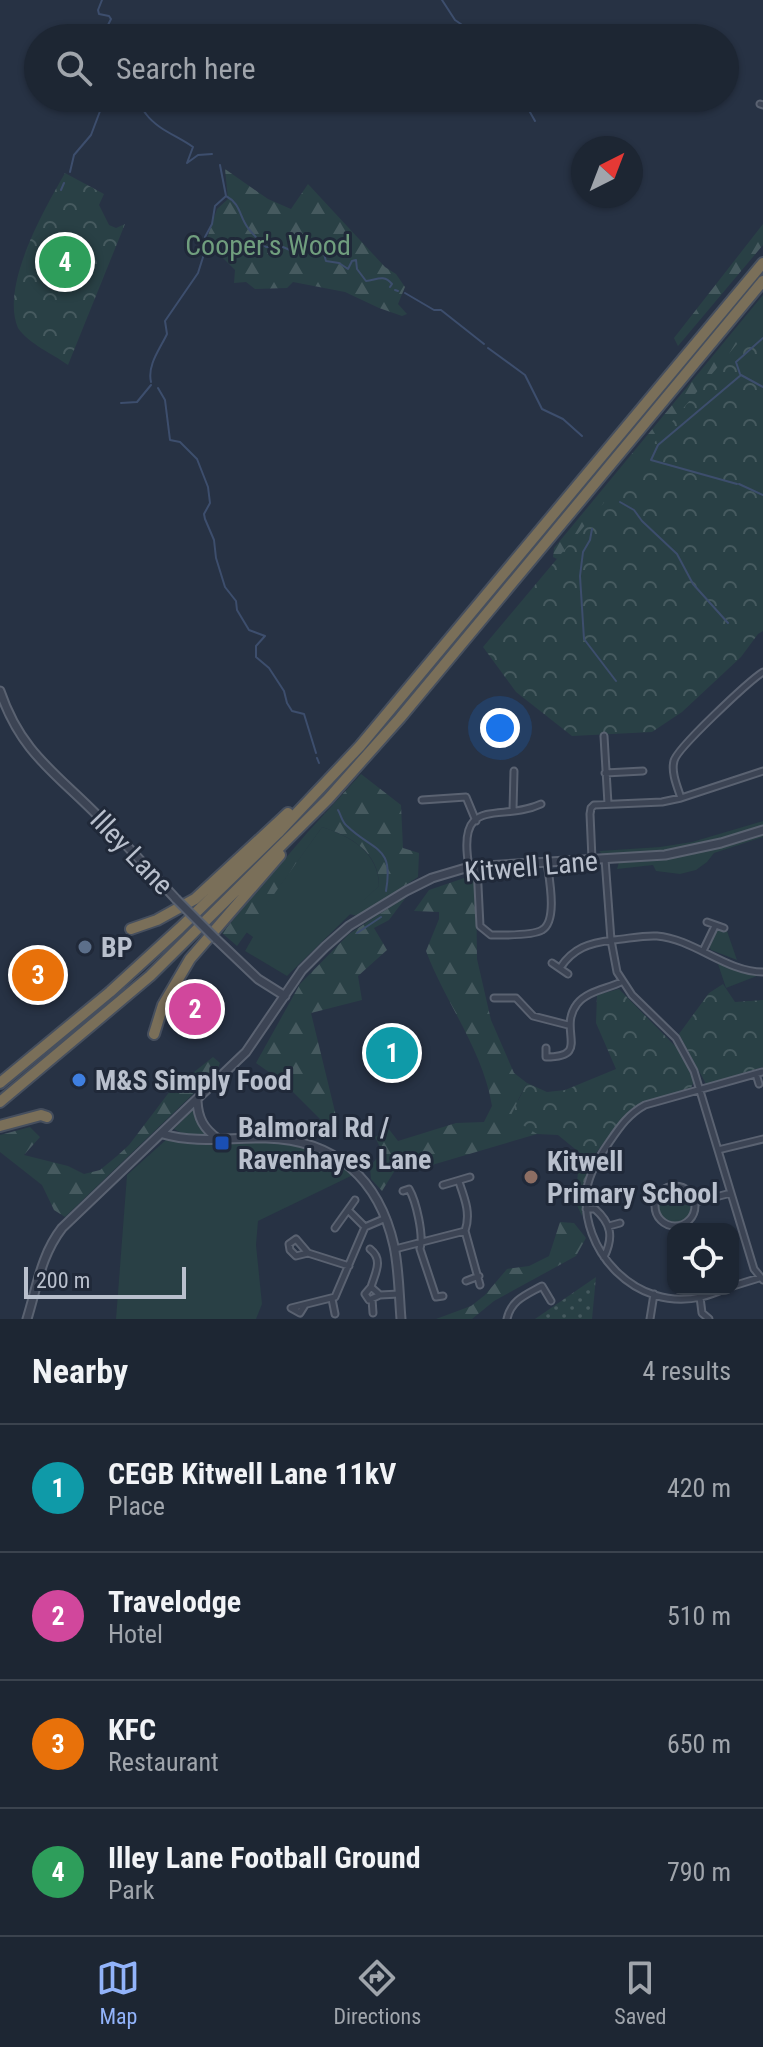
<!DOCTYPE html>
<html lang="en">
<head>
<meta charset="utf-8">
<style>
  body { margin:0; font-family:"Roboto Condensed",sans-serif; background:#252e3b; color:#f1f3f6 }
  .controls { position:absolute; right:24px; bottom:24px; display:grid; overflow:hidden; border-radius:16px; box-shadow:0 2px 6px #0004 }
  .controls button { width:72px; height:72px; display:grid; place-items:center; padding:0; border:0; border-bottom:2px solid #3b434e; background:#1d2633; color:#f1f3f6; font:40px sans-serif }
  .compass { position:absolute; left:571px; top:136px; width:72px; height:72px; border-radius:50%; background:#1d2633; box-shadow:0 2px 6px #0004; rotate:42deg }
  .scale { position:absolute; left:24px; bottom:20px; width:162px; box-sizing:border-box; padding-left:8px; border:4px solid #b9c0cd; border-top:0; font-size:22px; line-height:28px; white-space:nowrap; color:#b9c0cd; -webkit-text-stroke:6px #202939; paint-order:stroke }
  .you { position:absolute; left:500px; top:728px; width:28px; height:28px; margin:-20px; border:6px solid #fff; border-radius:50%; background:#1a73e8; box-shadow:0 0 0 12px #1a73e833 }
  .badge { display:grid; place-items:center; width:52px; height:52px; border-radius:50%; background:#92b3fa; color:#fff; font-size:26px; font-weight:700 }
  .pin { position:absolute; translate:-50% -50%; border:4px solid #fff; box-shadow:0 2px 8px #0006 }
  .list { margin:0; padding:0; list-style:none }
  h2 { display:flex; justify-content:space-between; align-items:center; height:104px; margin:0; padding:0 32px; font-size:34px }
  h2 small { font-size:26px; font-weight:400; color:#a0a5ac }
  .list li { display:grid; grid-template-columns:52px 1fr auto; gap:24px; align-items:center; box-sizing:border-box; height:128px; padding:0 32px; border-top:2px solid #3b434e }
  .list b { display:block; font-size:30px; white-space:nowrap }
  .list p { margin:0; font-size:26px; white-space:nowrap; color:#a0a5ac }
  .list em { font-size:26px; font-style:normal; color:#a0a5ac }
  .icon { flex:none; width:44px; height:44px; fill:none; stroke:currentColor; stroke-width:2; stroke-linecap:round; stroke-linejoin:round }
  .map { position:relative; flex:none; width:763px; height:1319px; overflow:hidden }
  .search { position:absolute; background:#1d2633; box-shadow:0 2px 6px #0004; left:24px; right:24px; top:24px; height:88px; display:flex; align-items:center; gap:20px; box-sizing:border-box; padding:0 28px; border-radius:44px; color:#a0a5ac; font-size:30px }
  .sheet { height:616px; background:#1d2633 }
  nav { display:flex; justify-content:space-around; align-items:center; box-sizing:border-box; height:112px; border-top:2px solid #3b434e; background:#1d2633; font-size:22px; color:#a0a5ac }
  nav a { display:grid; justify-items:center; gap:4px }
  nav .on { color:#92b3fa }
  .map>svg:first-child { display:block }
  .grass { fill:#294045 }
  .forest { fill:url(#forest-firs) }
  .park { fill:url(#park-crowns) }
  .garden { fill:url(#garden-dots) }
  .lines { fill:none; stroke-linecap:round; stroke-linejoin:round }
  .stream { stroke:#3d4e6d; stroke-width:2 }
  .minor-casing { stroke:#5a6271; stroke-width:9 }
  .tertiary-casing { stroke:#5a6271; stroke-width:11 }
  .motorway-casing { stroke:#464f5e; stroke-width:14 }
  .minor { stroke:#3c4454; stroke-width:5 }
  .tertiary { stroke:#3c4454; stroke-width:7 }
  .motorway { stroke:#7a6f59; stroke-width:10 }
  .tertiary-bridge-casing { stroke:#5a6271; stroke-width:11; stroke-linecap:butt }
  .tertiary-bridge { stroke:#3c4454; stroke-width:7 }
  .service-dot { fill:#5c6f8a; stroke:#202939; stroke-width:3 }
  .shop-dot { fill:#3f7fe0; stroke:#202939; stroke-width:3 }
  .transit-dot { fill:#1a4fb4; stroke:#202939; stroke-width:3 }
  .education-dot { fill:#8d6e63; stroke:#202939; stroke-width:3 }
  .labels { text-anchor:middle; stroke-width:6; stroke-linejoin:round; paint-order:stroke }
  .park-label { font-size:28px; fill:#709e7e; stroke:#202939 }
  .street-label { font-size:28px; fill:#b9c0cd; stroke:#202939 }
  .poi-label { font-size:28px; font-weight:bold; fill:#b9c0cd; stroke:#202939; text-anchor:start }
</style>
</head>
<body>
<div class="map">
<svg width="763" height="1319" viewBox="0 0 763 1319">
  <defs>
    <pattern id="forest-firs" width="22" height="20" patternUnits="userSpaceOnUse" patternTransform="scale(2)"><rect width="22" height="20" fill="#294045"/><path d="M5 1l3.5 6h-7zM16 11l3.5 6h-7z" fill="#465a5f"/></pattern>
    <pattern id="park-crowns" width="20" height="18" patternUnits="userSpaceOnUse" patternTransform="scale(2)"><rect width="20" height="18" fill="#294045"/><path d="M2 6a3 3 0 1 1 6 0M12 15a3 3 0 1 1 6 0" fill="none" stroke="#465a5f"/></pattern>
    <pattern id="garden-dots" width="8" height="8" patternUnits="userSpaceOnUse" patternTransform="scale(2)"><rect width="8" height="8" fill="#294045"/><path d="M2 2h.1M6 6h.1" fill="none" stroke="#465a5f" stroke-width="1.8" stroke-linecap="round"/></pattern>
  </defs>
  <rect width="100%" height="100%" fill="#273244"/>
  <!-- grass -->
  <path class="grass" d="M763 821V827L669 852 604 856 599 851 660 847 692 842Z
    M322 827C351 836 379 853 379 886L287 976 245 951 253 937 246 932Z
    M763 832V837L714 853 707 862 696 870 680 874 656 871 653 865 617 869 619 862 665 857Z
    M718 929 727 931 737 960 711 950 709 946Z
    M717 961 757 976 726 988Z
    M193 1110 196 1113 212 1137 187 1136 174 1129Z
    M168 1138C187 1143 204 1146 224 1145 238 1144 253 1140 267 1141 301 1142 327 1155 353 1175L258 1221 256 1245 262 1304 256 1319H116L127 1175Z
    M657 1206a18 18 0 1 1 36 0a18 18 0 1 1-36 0Z"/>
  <!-- forest -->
  <path class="forest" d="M225 169 268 199 291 209 308 184 385 267 396 274 405 287 398 304 407 314 402 316 379 308 345 292 293 282 287 288 255 289 246 282 234 283 235 270 206 241 217 209 228 199Z
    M763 224V245L678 346 674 338Z
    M763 295V339L565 553 557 559 553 557 554 548Z
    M361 774 401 805 403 848 419 853 418 877 358 916 349 914 379 886C380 853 351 836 322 827L237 946 222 933 307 833Z
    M476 874 477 959 491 1020 514 1073 527 1083 518 1100 538 1124 537 1134 415 1170 397 1167 382 1191 371 1179 370 1167 382 1151 375 1137 388 1128 398 1141 456 1123 484 1122 492 1106C483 1050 446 1004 426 951L439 919V912L414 911 429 890Z
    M407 896 389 920 374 928 387 950 358 976 362 1000 311 1013 337 1120 331 1130 283 1082 256 1063 300 984 349 934Z
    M213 1057 220 1063 217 1071 65 1217 54 1210 42 1185 0 1152V1135L30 1127 40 1137 24 1155 68 1166 84 1174 100 1170 117 1156 129 1145 170 1091Z
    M560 1222 574 1223 586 1238 576 1256 494 1301 472 1319H436L471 1306 485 1295 507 1269 529 1266 549 1256Z"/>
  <!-- park -->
  <path class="park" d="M65 173 104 194 99 205 109 225 116 228 125 224 68 365C53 354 29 344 18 328 0 286 44 210 65 173Z
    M763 313V631L758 634 741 657 682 712 652 732 572 736 516 692 483 647Z
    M723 984 735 1002 763 1000V1067L706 1084 679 1034 709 993Z
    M619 989 681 1052 694 1081 691 1088 636 1107 616 1126 596 1153 585 1180 582 1216 575 1201 580 1153 558 1135 537 1134 510 1117 527 1083 547 1092 565 1090 616 1069 596 1023 597 995Z"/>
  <!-- garden -->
  <path class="garden" d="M596 1277 592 1319H535Z"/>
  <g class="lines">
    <!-- stream -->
    <path class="stream" d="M442 0 455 20 481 38
      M607 31 649 38
      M99 38 100 32 105 31 111 19 109 16 99 14 98 10 102 0
      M523 38H537
      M592 38H601
      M136 98C143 103 141 108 146 114 158 130 178 136 193 147L187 163 198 155 212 154
      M522 98 535 121
      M220 165 226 196C241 204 239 216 248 228 250 231 263 245 266 247H283L292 251 299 241 310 240 322 247 326 261 339 263 348 269 352 261 356 260 357 269 366 281C375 281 383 273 392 284L390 287
      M70 172 74 155 91 135 105 98
      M61 190 64 183
      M395 290 398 291
      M405 293 434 310H441L484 344
      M488 348 525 375 542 409 563 419 582 436
      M740 374 736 362 763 338
      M151 382C147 365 160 349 167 334L165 321 198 273 204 254 205 237 212 224 215 206 226 196
      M158 388 165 400 170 440 180 442 197 459 208 487 210 503 204 514 205 519 214 540 216 558 225 587 236 601 237 610 249 630 265 636 256 646V657L269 668 284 691 287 703 292 711 304 714 316 753
      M121 403 137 402 151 385
      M737 484 651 460 658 445 741 375 763 387
      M739 484 763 495
      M620 502 634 510 642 521 677 554 693 584 728 623
      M592 529 590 540 583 552 580 576 584 639 616 681
      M317 758 319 763
      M338 810C341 815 342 822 347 826 374 852 394 845 386 891
      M357 933 381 917"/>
    <!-- minor casing -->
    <g class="minor-casing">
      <path id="minor" d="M760 104 763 105
        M604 736 608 804
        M605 773 643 771
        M681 798C677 786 671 772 674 761 676 749 749 681 763 672
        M422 800 466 797 476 821
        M513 810 514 771
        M592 859 590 814 591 808 594 805 662 802 681 798 763 771
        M605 859 611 940 617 972 632 995 676 1038 694 1071 754 1269 763 1280
        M477 866 480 926 491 935C503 935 532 936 542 930 558 921 549 878 547 862
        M469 867C456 793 501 823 541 804
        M707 922 724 928
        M703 951 715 926
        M552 963 568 974
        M560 968C573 948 589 943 613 940 627 939 643 935 657 936 694 939 726 972 763 972
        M494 998H516L533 1016 568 1025
        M546 1048V1057C592 1057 557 1030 577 1004 587 991 607 989 621 982
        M756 1074 759 1084
        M718 1150 763 1139
        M443 1185 470 1177
        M655 1206a20 20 0 1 1 40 0a20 20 0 1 1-40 0Z
        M403 1191 409 1189C416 1201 424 1235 420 1249L436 1297 443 1296
        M696 1202 731 1193
        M586 1209H595C611 1223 614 1237 604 1257
        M349 1211 365 1227
        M609 1226 620 1223
        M335 1228 355 1200
        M465 1231 480 1285
        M370 1249C384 1260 375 1273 371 1287
        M395 1249 465 1231C471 1214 465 1199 459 1182
        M308 1253 296 1239 289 1244 290 1250 296 1256 308 1253 349 1266
        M466 1281 479 1276
        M733 1286 759 1278
        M371 1287 380 1295 369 1300 365 1294Z
        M724 1289C717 1292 709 1295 701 1297 637 1312 578 1251 587 1188 590 1172 599 1157 608 1144 619 1128 628 1114 645 1105L762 1072
        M380 1295 399 1294
        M700 1297 702 1313 709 1319
        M332 1299 335 1314
        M372 1299 373 1313
        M305 1305 300 1313 291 1308 335 1297 365 1227 386 1218
        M507 1319C511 1300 526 1295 542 1286L551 1301
        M650 1319 654 1294"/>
    </g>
    <!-- tertiary casing -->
    <g class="tertiary-casing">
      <path id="tertiary" d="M0 691C21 753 56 773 99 817 126 844 151 872 176 899
        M216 939 258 979 285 996
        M197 1101C198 1118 203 1128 218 1139
        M163 1134C197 1144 231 1137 266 1138 336 1140 379 1179 394 1246 399 1270 399 1295 401 1319
        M27 1319C37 1287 41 1255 62 1228L246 1052 302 970 325 947 349 926 406 891 432 878 469 867 665 855 721 843 763 830"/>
    </g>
    <!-- motorway casing -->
    <g class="motorway-casing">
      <path id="motorway" d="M131 929 157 920 195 899 288 813
        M154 1034 163 1005 190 959 280 855
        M0 1083 110 992 180 928 278 833 360 746 763 263
        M0 1102 150 976 328 799 400 718 763 281
        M0 1126 41 1115 47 1117"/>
    </g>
    <!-- minor -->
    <use href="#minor" class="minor"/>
    <!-- tertiary -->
    <use href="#tertiary" class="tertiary"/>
    <!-- motorway -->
    <use href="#motorway" class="motorway"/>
    <!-- tertiary-bridge casing -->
    <g class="tertiary-bridge-casing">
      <path id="tertiary-bridge" d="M176 899 216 939"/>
    </g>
    <!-- tertiary-bridge -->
    <use href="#tertiary-bridge" class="tertiary-bridge"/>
  </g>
  <!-- markers -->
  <circle class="service-dot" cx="85" cy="947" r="8"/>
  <circle class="shop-dot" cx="79" cy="1080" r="8"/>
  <rect class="transit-dot" x="214" y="1135" width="16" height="16" rx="4"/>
  <circle class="education-dot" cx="531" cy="1177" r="8"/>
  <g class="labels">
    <!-- park labels -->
    <g class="park-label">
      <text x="268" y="255">Cooper's Wood</text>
    </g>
    <!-- street labels -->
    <g class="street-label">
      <text transform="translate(132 852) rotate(46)" y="10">Illey Lane</text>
      <text transform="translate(531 866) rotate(-5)" y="10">Kitwell Lane</text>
    </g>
    <!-- poi labels -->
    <g class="poi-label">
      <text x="101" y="957">BP</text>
      <text x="95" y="1090">M&amp;S Simply Food</text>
      <text x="238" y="1137">Balmoral Rd /<tspan x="238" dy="32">Ravenhayes Lane</tspan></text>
      <text x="547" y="1171">Kitwell<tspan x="547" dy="32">Primary School</tspan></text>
    </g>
  </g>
</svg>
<div class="controls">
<button><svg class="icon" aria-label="locate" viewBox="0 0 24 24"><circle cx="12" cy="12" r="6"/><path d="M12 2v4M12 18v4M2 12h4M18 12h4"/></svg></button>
</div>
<svg class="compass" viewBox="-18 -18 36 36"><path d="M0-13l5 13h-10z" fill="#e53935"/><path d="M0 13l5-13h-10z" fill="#a0a5ac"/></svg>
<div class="scale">200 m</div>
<div class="you"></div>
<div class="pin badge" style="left:392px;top:1053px;background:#0f9aa8">1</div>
<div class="pin badge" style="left:195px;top:1009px;background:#d1479c">2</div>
<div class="pin badge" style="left:38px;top:975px;background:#e8710a">3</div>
<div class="pin badge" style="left:65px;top:262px;background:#2e9e5b">4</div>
<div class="search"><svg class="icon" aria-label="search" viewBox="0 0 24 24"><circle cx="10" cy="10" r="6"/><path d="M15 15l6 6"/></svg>Search here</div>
</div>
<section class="sheet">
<h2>Nearby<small>4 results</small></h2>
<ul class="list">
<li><span class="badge" style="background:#0f9aa8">1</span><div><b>CEGB Kitwell Lane 11kV</b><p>Place</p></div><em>420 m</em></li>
<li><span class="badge" style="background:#d1479c">2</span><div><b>Travelodge</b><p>Hotel</p></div><em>510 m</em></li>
<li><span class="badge" style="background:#e8710a">3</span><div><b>KFC</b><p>Restaurant</p></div><em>650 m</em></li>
<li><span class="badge" style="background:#2e9e5b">4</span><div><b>Illey Lane Football Ground</b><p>Park</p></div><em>790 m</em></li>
</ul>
</section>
<nav>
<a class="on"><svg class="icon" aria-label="map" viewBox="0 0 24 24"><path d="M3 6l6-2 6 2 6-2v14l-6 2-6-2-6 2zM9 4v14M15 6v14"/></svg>Map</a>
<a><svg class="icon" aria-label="directions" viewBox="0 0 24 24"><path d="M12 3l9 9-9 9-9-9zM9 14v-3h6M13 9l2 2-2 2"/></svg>Directions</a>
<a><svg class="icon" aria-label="saved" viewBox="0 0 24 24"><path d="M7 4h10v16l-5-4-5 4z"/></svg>Saved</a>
</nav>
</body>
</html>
